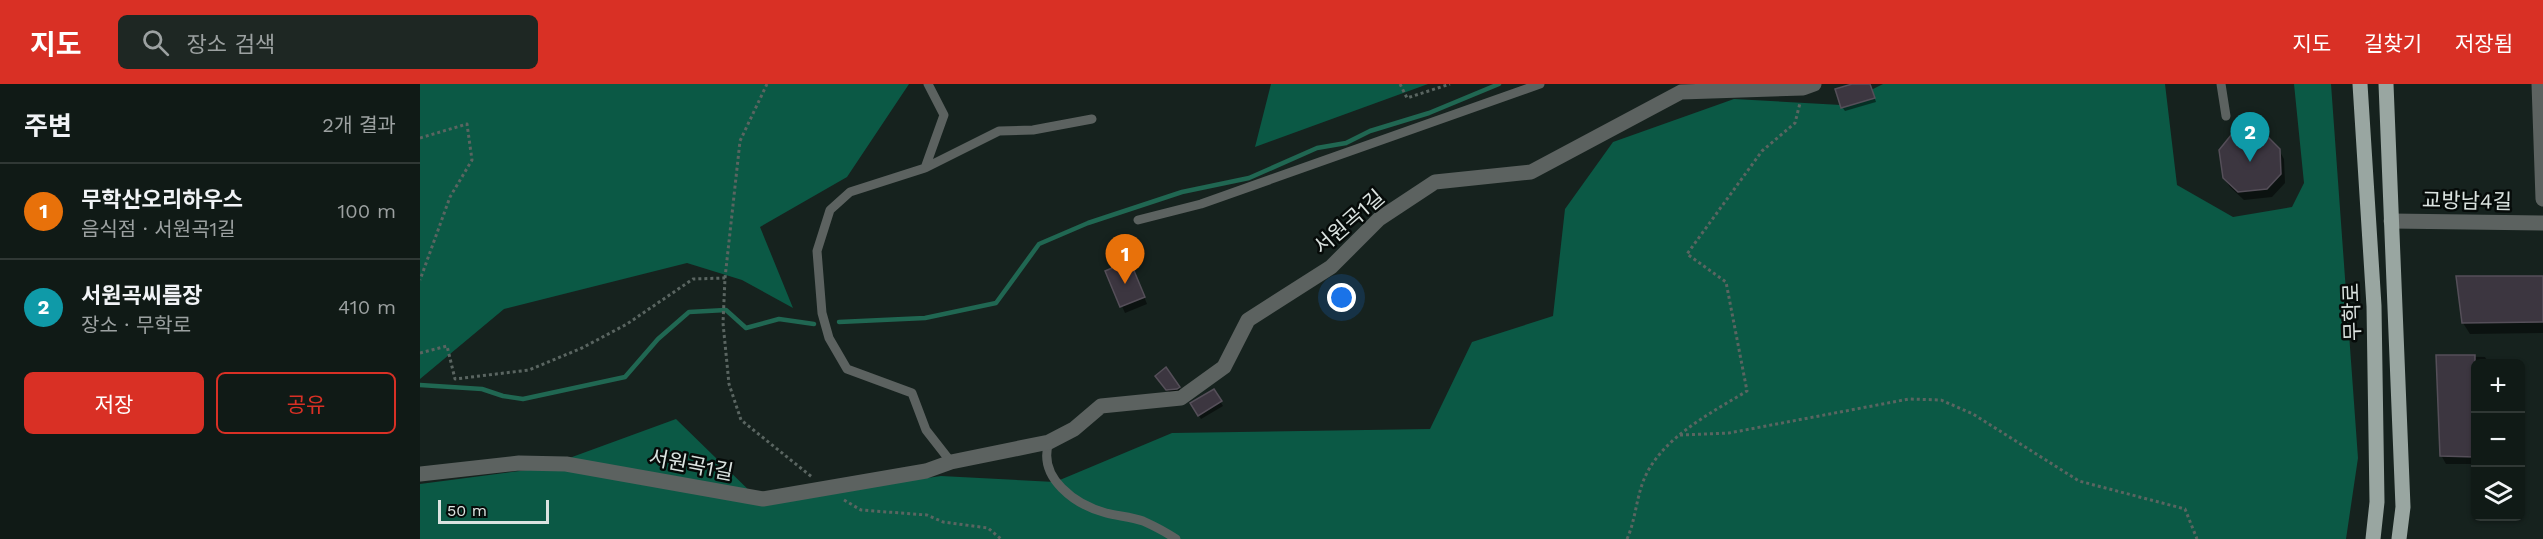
<!DOCTYPE html>
<html lang="ko">
<head>
<meta charset="utf-8">
<style>
  body { margin:0; font-family:"Work Sans","Noto Sans KR",sans-serif; background:#1e2723; color:#f1f3f6 }
  .controls { position:absolute; right:18px; bottom:18px; display:grid; overflow:hidden; border-radius:9px; box-shadow:0 2px 4px #0004 }
  .controls button { width:54px; height:54px; display:grid; place-items:center; padding:0; border:0; border-bottom:2px solid #303835; background:#101a16; color:#f1f3f6; font:30px sans-serif }
  .scale { position:absolute; left:18px; bottom:15px; width:111px; box-sizing:border-box; padding-left:6px; border:3px solid #dbe3e0; border-top:0; font-size:16px; line-height:21px; white-space:nowrap; color:#dbe3e0; -webkit-text-stroke:4px #060b09; paint-order:stroke }
  .you { position:absolute; left:922px; top:214px; width:21px; height:21px; margin:-15px; border:4px solid #fff; border-radius:50%; background:#1a73e8; box-shadow:0 0 0 9px #1a73e833 }
  .badge { display:grid; place-items:center; width:39px; height:39px; border-radius:50%; background:#d93025; color:#fff; font-size:20px; font-weight:700 }
  .pin { position:absolute; translate:-50% -50px; filter:drop-shadow(0 2px 3px #0008) }
  .pin::after { content:''; position:absolute; top:32px; width:21px; height:18px; background:inherit; clip-path:polygon(0 0,100% 0,50% 100%) }
  .list { margin:0; padding:0; list-style:none }
  h2 { display:flex; justify-content:space-between; align-items:center; height:78px; margin:0; padding:0 24px; font-size:26px }
  h2 small { font-size:20px; font-weight:400; color:#9ca1a1 }
  .list li { display:grid; grid-template-columns:39px 1fr auto; gap:18px; align-items:center; box-sizing:border-box; height:96px; padding:0 24px; border-top:2px solid #303835 }
  .list b { display:block; font-size:22px; white-space:nowrap }
  .list p { margin:0; font-size:20px; white-space:nowrap; color:#9ca1a1 }
  .list em { font-size:20px; font-style:normal; color:#9ca1a1 }
  .actions { display:flex; gap:12px; padding:18px 24px }
  .actions a { flex:1; padding:14px 0; border:2px solid #d93025; border-radius:9px; text-align:center; font-size:21px; color:#d93025 }
  .actions .main { background:#d93025; color:#fff }
  .icon { flex:none; width:33px; height:33px; fill:none; stroke:currentColor; stroke-width:2; stroke-linecap:round; stroke-linejoin:round }
  .map { position:relative; flex:none; width:2123px; height:455px; overflow:hidden }
  header { display:flex; align-items:center; gap:36px; box-sizing:border-box; height:84px; padding:0 30px; background:#d93025; color:#fff }
  header strong { font-size:28px }
  nav { display:flex; gap:33px; margin-inline-start:auto; font-size:21px }
  .search { width:420px; height:54px; background:#1e2723; display:flex; align-items:center; gap:15px; box-sizing:border-box; padding:0 21px; border-radius:9px; color:#9ca1a1; font-size:22px }
  main { display:flex }
  aside { flex:1; background:#101a16 }
  .map>svg:first-child { display:block }
  .forest { fill:#0b5945 }
  .shadow { fill:#0007 }
  .lines { fill:none; stroke-linecap:round; stroke-linejoin:round }
  .stream { stroke:#206752; stroke-width:4.5 }
  .building { fill:#3c3640; stroke:#554f59; stroke-width:1.5 }
  .path { stroke:#5a6561; stroke-width:3; stroke-dasharray:3 3; stroke-linecap:butt }
  .service { stroke:#5c6260; stroke-width:9 }
  .minor { stroke:#5c6260; stroke-width:15 }
  .primary { stroke:#99a6a1; stroke-width:15 }
  .labels { text-anchor:middle; stroke-width:5; stroke-linejoin:round; paint-order:stroke }
  .street-label { font-size:21px; fill:#dbe3e0; stroke:#060b09 }
</style>
</head>
<body>
<header>
<strong>지도</strong>
<div class="search"><svg class="icon" aria-label="search" viewBox="0 0 24 24"><circle cx="10" cy="10" r="6"/><path d="M15 15l6 6"/></svg>장소 검색</div>
<nav><a>지도</a><a>길찾기</a><a>저장됨</a></nav>
</header>
<main>
<aside>
<h2>주변<small>2개 결과</small></h2>
<ul class="list">
<li><span class="badge" style="background:#e8710a">1</span><div><b>무학산오리하우스</b><p>음식점 · 서원곡1길</p></div><em>100 m</em></li>
<li><span class="badge" style="background:#0f9aa8">2</span><div><b>서원곡씨름장</b><p>장소 · 무학로</p></div><em>410 m</em></li>
</ul>
<div class="actions"><a class="main">저장</a><a>공유</a></div>
</aside>
<div class="map">
<svg width="2123" height="455" viewBox="0 0 2123 455">
  <rect width="100%" height="100%" fill="#16221e"/>
  <!-- forest -->
  <path class="forest" d="M0 0H489L427 93 340 143 373 224 322 196 267 179 84 225 0 295Z
    M851 0H1008L835 63Z
    M1463 0H1745L1757 101 1813 133 1872 123 1884 99 1874 0H1911L1938 374 1926 455H0V400L122 384 256 335 341 418 521 392 635 398 752 349 1010 345 1052 258 1133 232 1145 125 1193 58 1314 15 1421 21Z"/>
  <!-- shadow -->
  <path class="shadow" d="M1437 0H1450L1456 18 1425 27 1422 23Z
    M1859 66 1864 75 1865 99 1852 113 1824 116 1810 103 1804 94Z
    M687 188 715 190 727 220 705 229Z
    M2123 194V249L2050 250 2043 239Z
    M2018 272 2065 273 2069 280H2056V380H2026L2021 371Z
    M740 296 759 303 761 307 750 309Z
    M794 307 803 322 781 335 772 320Z"/>
  <g class="lines">
    <!-- stream -->
    <path class="stream" d="M419 238 505 234 576 219 619 160 668 139 762 108 829 94 897 64 926 59 950 47 1009 29 1079 0
      M0 301 62 305 83 312 103 315 205 293 238 255 269 228 306 226 326 244 359 235 394 240"/>
  </g>
  <!-- building -->
  <path class="building" d="M1432 0H1450L1455 14 1421 24 1415 5Z
    M1839 44 1860 65 1861 90 1847 105 1818 108 1803 94 1799 66 1816 45Z
    M702 180 706 184 712 182 725 213 700 223 685 187Z
    M2036 192H2123V238L2042 239Z
    M2016 271H2055V373L2020 372Z
    M746 283 760 303 757 305 746 306 735 292Z
    M794 305 802 317 778 332 770 319Z"/>
  <g class="lines">
    <!-- path -->
    <path class="path" d="M347 0 320 57 305 194 303 239 309 300 321 336 392 393
      M980 0 987 14 1030 0
      M0 54 47 40 52 76 30 113 0 196
      M0 269 27 262 35 295 109 286 162 264 207 240 273 195 305 194
      M1260 351 1309 349 1489 315 1521 316 1553 330 1659 397 1765 425 1777 455
      M424 416 441 426 507 431 523 438 568 444 581 455
      M1207 455C1216 435 1216 413 1225 393 1243 353 1291 329 1327 307L1306 198 1267 170 1342 67 1375 39 1380 19"/>
    <!-- service -->
    <path class="service" d="M508 0 524 31 505 84 430 108 410 126 397 167 402 229 409 254 427 285 492 309 506 346 531 378
      M1801 0 1806 32
      M505 84 579 47 613 46 672 35
      M718 136 781 120 1120 0
      M629 358C617 394 656 421 686 429 698 432 712 433 723 437 734 442 746 448 756 455"/>
    <!-- minor -->
    <path class="minor" d="M2119 0 2123 115
      M1971 137 2123 139
      M0 390 99 379 146 380 343 415 506 387 531 378 629 358 654 345 681 322 761 314 804 283 828 236 911 183 959 135 1015 98 1111 88 1261 8 1383 4 1394 0"/>
    <!-- primary -->
    <path class="primary" d="M1940 0 1954 222 1957 418 1953 455
      M1966 0 1983 423 1979 455"/>
  </g>
  <g class="labels">
    <!-- street labels -->
    <g class="street-label">
      <text transform="translate(2047 117) rotate(1)" y="7">교방남4길</text>
      <text transform="translate(929 138) rotate(-41)" y="7">서원곡1길</text>
      <text transform="translate(1932 228) rotate(-92)" y="7">무학로</text>
      <text transform="translate(271 381) rotate(11)" y="7">서원곡1길</text>
    </g>
  </g>
</svg>
<div class="controls">
<button>+</button>
<button>−</button>
<button><svg class="icon" aria-label="layers" viewBox="0 0 24 24"><path d="M12 4l9 5-9 5-9-5zM3 14l9 5 9-5"/></svg></button>
</div>
<div class="scale">50 m</div>
<div class="you"></div>
<div class="pin badge" style="left:705px;top:200px;background:#e8710a">1</div>
<div class="pin badge" style="left:1830px;top:78px;background:#0f9aa8">2</div>
</div>
</main>
</body>
</html>
